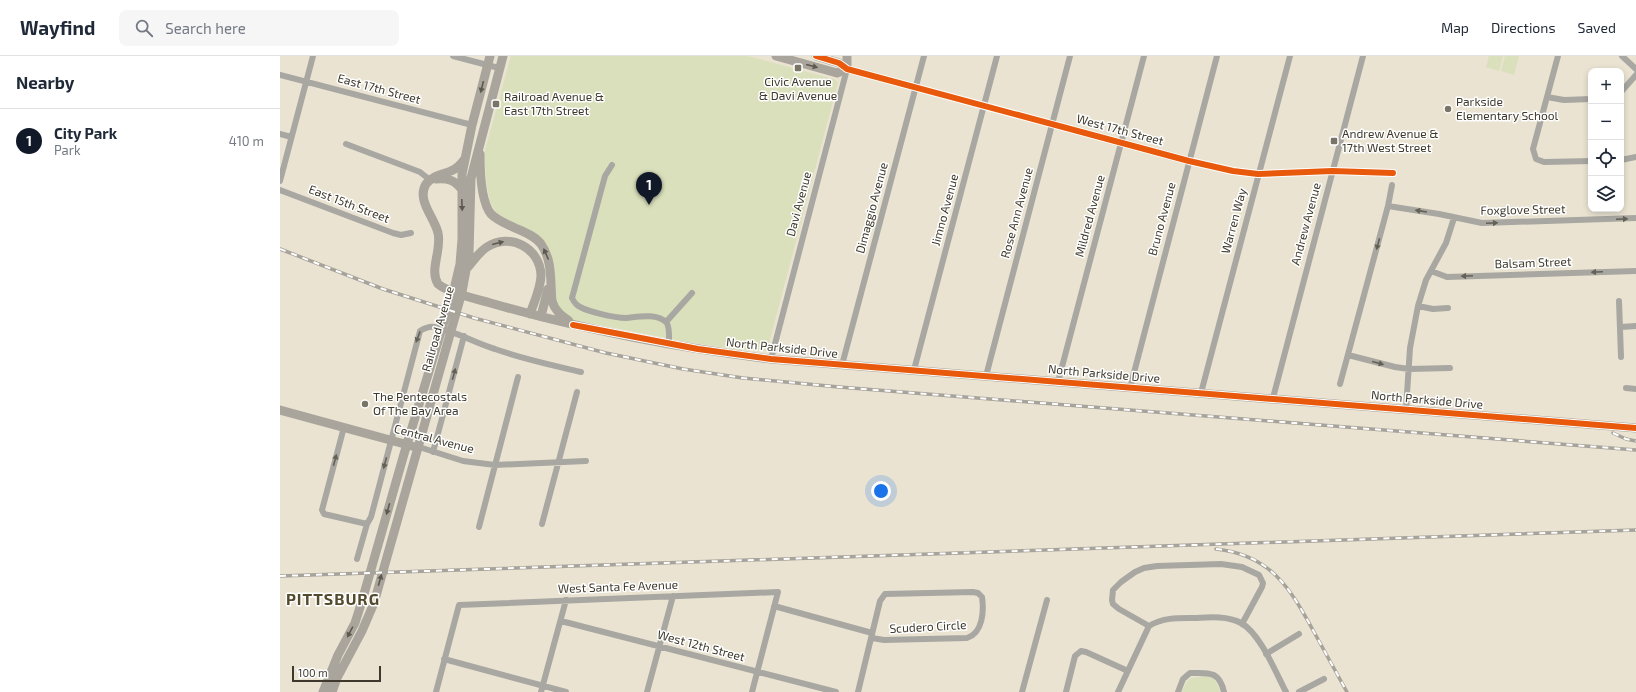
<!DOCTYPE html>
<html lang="en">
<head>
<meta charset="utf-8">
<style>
  body { margin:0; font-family:"Exo 2",sans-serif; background:#f6f6f7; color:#1f2937 }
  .controls { position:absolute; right:12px; top:12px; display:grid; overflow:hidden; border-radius:8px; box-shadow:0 2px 6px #0003 }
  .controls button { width:36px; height:36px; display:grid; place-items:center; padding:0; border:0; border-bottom:1px solid #e0e1e3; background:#fff; color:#1f2937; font:20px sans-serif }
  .scale { position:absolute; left:12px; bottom:10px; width:89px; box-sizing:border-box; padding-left:4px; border:2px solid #3e392c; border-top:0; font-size:11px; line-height:14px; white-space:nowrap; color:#3e392c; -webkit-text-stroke:3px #fff; paint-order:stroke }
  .you { position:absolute; left:601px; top:435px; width:14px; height:14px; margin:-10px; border:3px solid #fff; border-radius:50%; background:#1a73e8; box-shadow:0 0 0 6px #1a73e833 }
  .badge { display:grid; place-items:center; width:26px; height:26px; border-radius:50%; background:#111827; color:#fff; font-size:13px; font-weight:700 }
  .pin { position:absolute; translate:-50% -33px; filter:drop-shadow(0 1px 2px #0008) }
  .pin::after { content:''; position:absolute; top:21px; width:14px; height:12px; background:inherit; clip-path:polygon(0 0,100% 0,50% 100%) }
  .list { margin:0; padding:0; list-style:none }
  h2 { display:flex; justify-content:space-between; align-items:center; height:52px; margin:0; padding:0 16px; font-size:17px }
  h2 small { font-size:13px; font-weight:400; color:#747a83 }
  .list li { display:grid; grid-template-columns:26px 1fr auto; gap:12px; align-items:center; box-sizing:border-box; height:64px; padding:0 16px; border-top:1px solid #e0e1e3 }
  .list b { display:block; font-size:15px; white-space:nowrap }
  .list p { margin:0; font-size:13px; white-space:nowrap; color:#747a83 }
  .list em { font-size:13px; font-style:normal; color:#747a83 }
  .icon { flex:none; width:22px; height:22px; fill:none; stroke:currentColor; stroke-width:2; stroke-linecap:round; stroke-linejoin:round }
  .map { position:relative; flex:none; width:1356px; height:636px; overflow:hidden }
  header { display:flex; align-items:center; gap:24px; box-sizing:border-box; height:56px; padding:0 20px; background:#fff; border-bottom:1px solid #e0e1e3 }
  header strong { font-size:19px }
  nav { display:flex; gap:22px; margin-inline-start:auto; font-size:14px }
  .search { width:280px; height:36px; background:#f6f6f7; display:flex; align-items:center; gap:10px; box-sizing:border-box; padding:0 14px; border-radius:8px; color:#747a83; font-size:15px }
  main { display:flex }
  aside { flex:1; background:#fff }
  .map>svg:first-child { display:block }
  .green { fill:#dae0bb }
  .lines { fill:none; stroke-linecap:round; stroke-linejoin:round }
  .street { stroke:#a9a7a1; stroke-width:6 }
  .secondary { stroke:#a9a59c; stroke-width:9 }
  .rail-casing { stroke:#a7a39a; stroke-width:3.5 }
  .rail { stroke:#fff; stroke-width:2; stroke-dasharray:6; stroke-linecap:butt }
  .cycleway-casing { stroke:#fff; stroke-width:8 }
  .cycleway { stroke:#e8590c; stroke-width:6 }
  .oneway { fill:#5e594e }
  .oneway2 { fill:#636055 }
  .poi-dot { fill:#7a7466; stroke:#fff; stroke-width:1.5 }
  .labels { text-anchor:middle; stroke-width:3; stroke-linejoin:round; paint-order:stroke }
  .poi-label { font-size:12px; fill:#3e392c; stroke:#fff; text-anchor:start }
  .street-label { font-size:12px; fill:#3e392c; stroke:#fff }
  .district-label { font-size:16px; font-weight:bold; letter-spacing:1px; fill:#544a2e; stroke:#fff }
</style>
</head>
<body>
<header>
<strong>Wayfind</strong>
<div class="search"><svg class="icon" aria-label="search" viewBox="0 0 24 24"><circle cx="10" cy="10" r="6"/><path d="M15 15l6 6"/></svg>Search here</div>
<nav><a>Map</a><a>Directions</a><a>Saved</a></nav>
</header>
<main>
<aside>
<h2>Nearby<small></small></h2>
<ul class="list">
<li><span class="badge">1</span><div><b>City Park</b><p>Park</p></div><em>410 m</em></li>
</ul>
</aside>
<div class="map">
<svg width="1356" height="636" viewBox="0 0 1356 636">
  <rect width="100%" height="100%" fill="#eae3d2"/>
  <!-- green -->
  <path class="green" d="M231 0H468L554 23 558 26 487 295 453 293 407 286 294 264 283 258 276 246 269 198 216 156 210 146 207 131 204 98Z
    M1209 0H1223L1219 15 1206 11Z
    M1225 0H1239L1234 19 1221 15Z
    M927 620C935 621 938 628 940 636H902L906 627 911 622Z"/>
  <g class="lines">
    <!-- street -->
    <path class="street" d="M173 0 219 12
      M1278 0 1253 93 1256 103 1264 106 1311 105
      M1342 0 1356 13
      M0 19 192 69
      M1341 36 1356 19
      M1267 41 1284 44 1311 43
      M0 78 11 81
      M66 88 140 116 150 124
      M1341 104 1356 101
      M332 109 325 120 292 242C293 244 294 246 296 248 302 255 336 262 346 262 358 261 376 257 386 266 390 270 389 282 389 288
      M0 125 33 0
      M0 134 113 177 121 179 131 177
      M1108 150 1159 158 1202 167 1356 162
      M1151 215 1167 221 1356 215
      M1339 245 1341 301
      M1138 250 1153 253 1168 252
      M386 266 412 237
      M1341 271 1356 270
      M1068 299 1115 311 1129 313 1170 312
      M491 303 567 13 909 105 953 115 978 118 1052 115 1113 117
      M562 309 644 0
      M634 314 717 0
      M706 320 790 0
      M778 326 864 0
      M1060 328 1108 150 1112 129
      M850 332 937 0
      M1346 332 1356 333
      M921 337 1010 0
      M993 342 1083 0
      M1126 353 1130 292 1138 250 1146 224 1166 187 1174 162
      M64 371 42 454 44 458 87 468
      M139 391 183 405 215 409 306 405
      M153 396 184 280
      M262 468 297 336
      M199 471 238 321
      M77 503 87 468 91 461 140 275C145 272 149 270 154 271 176 275 194 287 215 293 243 303 272 309 301 316
      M494 550 592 577
      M281 565 556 636
      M869 570 839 553 833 548 832 544 833 534 841 526 855 516 864 512 877 510 941 508 962 511 979 519 983 527 982 531 962 568
      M986 598 1019 578
      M164 603 286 636
      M156 636 179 549 498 536 472 636
      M261 636 286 544
      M367 636 393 540
      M578 636 600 545 605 538 693 536 698 537 702 541C704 555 703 577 687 582L604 584 592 582
      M742 636 767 544
      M786 636 795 600 801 595 806 596 848 615
      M838 636 869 570C884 561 899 562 916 562 931 561 948 560 961 567 980 577 996 617 1006 636
      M898 636 903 623 910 617C928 617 939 614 944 636
      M1019 636 1044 623"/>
    <!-- secondary -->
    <path class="secondary" d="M496 0 557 17 567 13
      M536 0 559 7 567 13
      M567 13V0
      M200 98C200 113 201 146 211 158 218 165 227 168 235 172 244 176 255 180 261 188 273 205 270 226 272 245 275 255 281 259 289 265
      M184 104C181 108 177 112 173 114 163 119 153 119 146 128 136 144 155 162 158 177 162 194 149 214 158 228 168 237 201 244 214 248 305 274 398 292 491 303L1356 372
      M156 123C168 122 175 124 182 134
      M188 211C194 204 199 196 207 191 230 176 260 192 261 219 261 232 254 246 250 258
      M261 260 268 233
      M0 354 132 390
      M43 636 58 599 75 567 82 545 124 398 174 233 180 208 182 183V118L192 69 210 0
      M52 636 57 622 82 575 94 547 182 236 189 198 191 122 223 0"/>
    <!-- rail casing -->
    <g class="rail-casing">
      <path id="rail" d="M0 193 103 233 194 262 326 297 403 313 463 322 559 331 1356 394
        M1333 377 1346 383 1356 385
        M936 493C991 499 1010 532 1034 576 1045 596 1056 616 1067 636
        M0 520 1356 474"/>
    </g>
    <!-- rail -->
    <use href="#rail" class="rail"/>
    <!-- cycleway casing -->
    <g class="cycleway-casing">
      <path id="cycleway" d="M536 0 559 7 567 13 909 105 953 115 978 118 1052 115 1113 117
        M293 269 418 293 491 303 1356 372"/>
    </g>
    <!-- cycleway -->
    <use href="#cycleway" class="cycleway"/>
  </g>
  <!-- one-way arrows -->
  <defs><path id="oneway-solid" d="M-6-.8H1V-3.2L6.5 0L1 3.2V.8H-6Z"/></defs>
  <g class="oneway">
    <use href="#oneway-solid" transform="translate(532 10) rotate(15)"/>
    <use href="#oneway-solid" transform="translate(202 31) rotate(104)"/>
    <use href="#oneway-solid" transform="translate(182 149) rotate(88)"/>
    <use href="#oneway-solid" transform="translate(218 187) rotate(-14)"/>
    <use href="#oneway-solid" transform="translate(266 198) rotate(-114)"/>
    <use href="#oneway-solid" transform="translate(108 453) rotate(106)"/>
    <use href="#oneway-solid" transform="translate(100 524) rotate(-74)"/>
    <use href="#oneway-solid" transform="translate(70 576) rotate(118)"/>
  </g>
  <g class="oneway2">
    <use href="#oneway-solid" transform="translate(1141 155) rotate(-171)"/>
    <use href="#oneway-solid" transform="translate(1342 163) rotate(-2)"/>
    <use href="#oneway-solid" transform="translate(1212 167) rotate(-2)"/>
    <use href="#oneway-solid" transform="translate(1098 188) rotate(105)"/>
    <use href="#oneway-solid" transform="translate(1317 216) rotate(178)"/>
    <use href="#oneway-solid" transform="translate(1187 220) rotate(178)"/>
    <use href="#oneway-solid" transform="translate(138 281) rotate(110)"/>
    <use href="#oneway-solid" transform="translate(1098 307) rotate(15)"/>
    <use href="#oneway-solid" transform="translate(174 318) rotate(-75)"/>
    <use href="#oneway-solid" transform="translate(55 404) rotate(-75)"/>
    <use href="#oneway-solid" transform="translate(105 407) rotate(105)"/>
  </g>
  <!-- markers -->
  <g class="poi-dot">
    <rect x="514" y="8" width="8" height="8" rx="2"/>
    <rect x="212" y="44" width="8" height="8" rx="2"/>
    <circle cx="1168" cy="53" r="4"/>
    <rect x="1050" y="81" width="8" height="8" rx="2"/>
    <circle cx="85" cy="348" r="4"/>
  </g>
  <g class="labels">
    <!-- poi labels -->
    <g class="poi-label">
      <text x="518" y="30" text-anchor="middle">Civic Avenue<tspan x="518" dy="14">&amp; Davi Avenue</tspan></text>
      <text x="224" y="45">Railroad Avenue &amp;<tspan x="224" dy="14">East 17th Street</tspan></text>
      <text x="1176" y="50">Parkside<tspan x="1176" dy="14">Elementary School</tspan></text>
      <text x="1062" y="82">Andrew Avenue &amp;<tspan x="1062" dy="14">17th West Street</tspan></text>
      <text x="93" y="345">The Pentecostals<tspan x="93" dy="14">Of The Bay Area</tspan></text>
    </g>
    <!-- street labels -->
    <g class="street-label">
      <text transform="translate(99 33) rotate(15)" y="4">East 17th Street</text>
      <text transform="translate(840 74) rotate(15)" y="4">West 17th Street</text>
      <text transform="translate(69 148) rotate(21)" y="4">East 15th Street</text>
      <text transform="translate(519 148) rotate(-75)" y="4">Davi Avenue</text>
      <text transform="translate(592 152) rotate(-75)" y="4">Dimaggio Avenue</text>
      <text transform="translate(665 154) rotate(-75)" y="4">Jimno Avenue</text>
      <text transform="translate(1243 154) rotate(-1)" y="4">Foxglove Street</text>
      <text transform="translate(737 157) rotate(-75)" y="4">Rose Ann Avenue</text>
      <text transform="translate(810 160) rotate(-75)" y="4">Mildred Avenue</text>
      <text transform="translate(882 163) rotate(-75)" y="4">Bruno Avenue</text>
      <text transform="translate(954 165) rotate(-75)" y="4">Warren Way</text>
      <text transform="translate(1026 168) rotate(-75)" y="4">Andrew Avenue</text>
      <text transform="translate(1253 207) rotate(-2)" y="4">Balsam Street</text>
      <text transform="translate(158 273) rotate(-74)" y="4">Railroad Avenue</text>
      <text transform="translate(502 292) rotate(6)" y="4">North Parkside Drive</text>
      <text transform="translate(824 318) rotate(5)" y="4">North Parkside Drive</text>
      <text transform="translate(1147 344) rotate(5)" y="4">North Parkside Drive</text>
      <text transform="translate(154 383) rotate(15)" y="4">Central Avenue</text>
      <text transform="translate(338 531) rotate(-2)" y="4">West Santa Fe Avenue</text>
      <text transform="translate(648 571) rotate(-3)" y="4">Scudero Circle</text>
      <text transform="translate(421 590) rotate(15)" y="4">West 12th Street</text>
    </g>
    <!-- district labels -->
    <g class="district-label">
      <text x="53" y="549">PITTSBURG</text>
    </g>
  </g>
</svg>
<div class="controls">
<button>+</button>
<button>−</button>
<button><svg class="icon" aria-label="locate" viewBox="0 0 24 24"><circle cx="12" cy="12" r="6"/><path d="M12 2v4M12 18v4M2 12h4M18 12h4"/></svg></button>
<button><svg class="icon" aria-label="layers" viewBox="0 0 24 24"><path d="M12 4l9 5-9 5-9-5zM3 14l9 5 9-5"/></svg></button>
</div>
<div class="scale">100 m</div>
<div class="you"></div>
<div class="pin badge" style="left:369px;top:149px">1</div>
</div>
</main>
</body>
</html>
